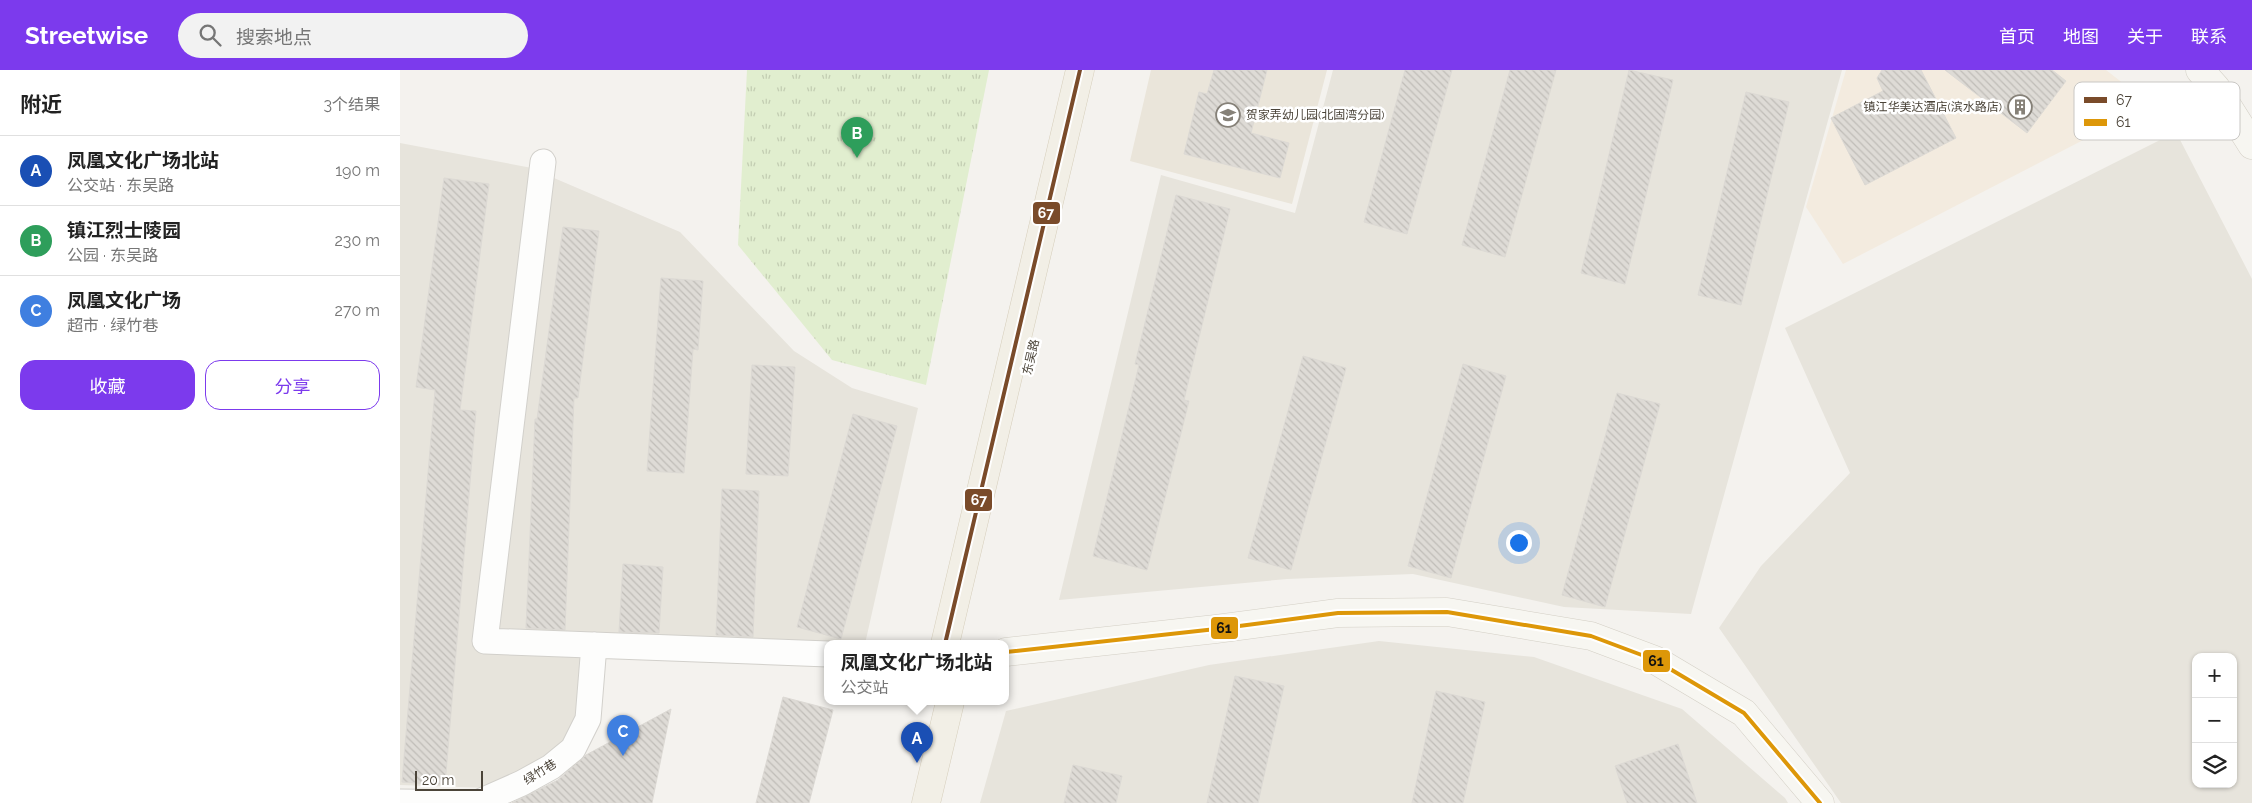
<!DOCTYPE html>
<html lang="zh">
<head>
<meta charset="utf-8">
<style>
  body { margin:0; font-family:Raleway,"Noto Sans SC",sans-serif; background:#f2f2f2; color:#222 }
  .controls { position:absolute; right:15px; bottom:15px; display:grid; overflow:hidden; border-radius:10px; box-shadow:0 1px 4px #0004 }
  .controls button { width:45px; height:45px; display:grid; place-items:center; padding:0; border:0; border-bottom:1px solid #e0e0e0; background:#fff; color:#222; font:25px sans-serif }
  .scale { position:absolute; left:15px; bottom:12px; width:68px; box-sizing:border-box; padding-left:5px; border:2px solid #4b4439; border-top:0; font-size:14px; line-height:18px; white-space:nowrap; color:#4b4439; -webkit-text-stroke:4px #fff; paint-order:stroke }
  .you { position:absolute; left:1118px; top:472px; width:18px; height:18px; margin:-12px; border:4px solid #fff; border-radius:50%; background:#1a73e8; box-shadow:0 0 0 8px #1a73e833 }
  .badge { display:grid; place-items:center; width:32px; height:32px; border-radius:50%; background:#7c3aed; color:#fff; font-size:16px; font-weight:700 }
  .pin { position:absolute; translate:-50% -41px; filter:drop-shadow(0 1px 2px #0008) }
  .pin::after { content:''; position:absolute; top:26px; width:18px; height:15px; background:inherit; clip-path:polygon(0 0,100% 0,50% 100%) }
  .popup { position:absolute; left:424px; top:570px; width:185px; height:65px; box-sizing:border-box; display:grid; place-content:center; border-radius:10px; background:#fff; filter:drop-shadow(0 1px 4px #0005); font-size:16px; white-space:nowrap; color:#767676 }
  .popup b { font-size:19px; color:#222 }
  .popup::after { content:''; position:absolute; left:50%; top:100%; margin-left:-10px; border:10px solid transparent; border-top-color:#fff }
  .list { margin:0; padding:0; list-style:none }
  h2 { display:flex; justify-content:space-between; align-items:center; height:65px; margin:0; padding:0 20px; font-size:21px }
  h2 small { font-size:16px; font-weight:400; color:#767676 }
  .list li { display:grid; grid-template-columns:32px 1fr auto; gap:15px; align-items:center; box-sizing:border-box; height:70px; padding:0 20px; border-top:1px solid #e0e0e0 }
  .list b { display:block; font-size:19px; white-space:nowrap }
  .list p { margin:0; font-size:16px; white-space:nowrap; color:#767676 }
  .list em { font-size:16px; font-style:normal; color:#767676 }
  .actions { display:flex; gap:10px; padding:15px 20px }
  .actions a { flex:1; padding:11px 0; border:1px solid #7c3aed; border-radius:15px; text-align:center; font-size:18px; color:#7c3aed }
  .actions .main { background:#7c3aed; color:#fff }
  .icon { flex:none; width:28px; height:28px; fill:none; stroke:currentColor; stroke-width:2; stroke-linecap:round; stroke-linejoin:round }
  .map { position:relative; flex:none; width:1852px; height:733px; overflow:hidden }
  header { display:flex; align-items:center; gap:30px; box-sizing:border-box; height:70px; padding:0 25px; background:#7c3aed; color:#fff }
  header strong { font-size:24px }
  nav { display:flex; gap:28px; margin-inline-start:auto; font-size:18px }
  .search { width:350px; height:45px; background:#f2f2f2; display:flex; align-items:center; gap:12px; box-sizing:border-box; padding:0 18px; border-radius:28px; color:#767676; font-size:19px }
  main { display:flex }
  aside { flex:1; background:#fff }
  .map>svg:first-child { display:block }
  .residential { fill:#e7e4dc; fill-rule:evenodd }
  .commercial { fill:#f3ebdf }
  .education { fill:#eae5da }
  .park { fill:url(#park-tufts) }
  .building { fill:url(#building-back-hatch); stroke:#dcd9d4 }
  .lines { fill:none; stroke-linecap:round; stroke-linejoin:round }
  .street-casing { stroke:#d2d0cb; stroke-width:27 }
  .secondary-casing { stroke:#d3cfc5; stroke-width:29 }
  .primary-casing { stroke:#d6cebb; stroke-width:29 }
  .street { stroke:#fdfdfc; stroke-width:25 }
  .secondary { stroke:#f7f6f1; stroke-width:28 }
  .primary { stroke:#f2efe6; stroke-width:28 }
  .bus-1-casing { stroke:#fff; stroke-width:8 }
  .bus-2-casing { stroke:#fff; stroke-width:8 }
  .bus-1 { stroke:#7a4b2a; stroke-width:4 }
  .bus-2 { stroke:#dd9709; stroke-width:4 }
  .labels { text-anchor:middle; stroke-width:5; stroke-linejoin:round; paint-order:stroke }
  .poi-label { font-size:12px; fill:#4b4439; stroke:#fff; text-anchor:end }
  .street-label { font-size:12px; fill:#4b4439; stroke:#fff }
  .key { fill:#fff; stroke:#c9c7c4; stroke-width:1 }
  .key-label { font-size:14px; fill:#4b4439 }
  .line-badge { stroke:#fff; stroke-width:2 }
  .badge-label { font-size:14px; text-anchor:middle; font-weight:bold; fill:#fff }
  .pale-badge-label { font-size:14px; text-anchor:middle; font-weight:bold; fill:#111 }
</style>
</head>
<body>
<header>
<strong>Streetwise</strong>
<div class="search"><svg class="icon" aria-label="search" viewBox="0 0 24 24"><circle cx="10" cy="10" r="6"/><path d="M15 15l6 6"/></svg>搜索地点</div>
<nav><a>首页</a><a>地图</a><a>关于</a><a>联系</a></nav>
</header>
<main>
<aside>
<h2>附近<small>3个结果</small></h2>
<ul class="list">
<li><span class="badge" style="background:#1a4fb4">A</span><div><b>凤凰文化广场北站</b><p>公交站 · 东吴路</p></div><em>190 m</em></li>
<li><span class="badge" style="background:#2e9e5b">B</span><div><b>镇江烈士陵园</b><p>公园 · 东吴路</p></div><em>230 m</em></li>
<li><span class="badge" style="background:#3f7fe0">C</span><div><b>凤凰文化广场</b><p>超市 · 绿竹巷</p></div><em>270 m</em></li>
</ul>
<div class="actions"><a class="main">收藏</a><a>分享</a></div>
</aside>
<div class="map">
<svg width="1852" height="733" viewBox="0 0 1852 733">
  <defs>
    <pattern id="park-tufts" width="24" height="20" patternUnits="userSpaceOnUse" patternTransform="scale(1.25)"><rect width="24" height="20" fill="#e1eecf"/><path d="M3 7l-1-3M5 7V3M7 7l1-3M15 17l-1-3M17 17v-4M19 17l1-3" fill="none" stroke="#c3cdb2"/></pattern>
    <pattern id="building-back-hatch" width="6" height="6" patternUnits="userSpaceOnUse" patternTransform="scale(1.25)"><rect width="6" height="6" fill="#dedbd6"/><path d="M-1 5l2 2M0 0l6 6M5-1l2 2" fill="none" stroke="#c0bdb8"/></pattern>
  </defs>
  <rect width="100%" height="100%" fill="#f4f2ee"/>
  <!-- residential -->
  <path class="residential" d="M933 0H1442L1291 544 1164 537 1013 504 887 509 659 530 761 105 895 143Z
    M1776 62 1852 209V733H1441L1319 558 1361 496 1450 403 1385 258ZM1796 587H1833V714H1796Z
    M0 73 132 98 78 576 188 582 178 660 129 697 91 718 0 715Z
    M147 105 280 162 394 281 452 318 518 338 465 574 91 564Z
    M979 571 1134 587 1282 639 1385 728 1388 733H580L606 641 809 595Z"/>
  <!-- commercial -->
  <path class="commercial" d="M1446 0H1706L1751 35 1443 194 1406 137Z"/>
  <!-- education -->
  <path class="education" d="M751 0H927L892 134 730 91Z"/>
  <!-- park -->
  <path class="park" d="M347 0H589L526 315 432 290 338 175Z"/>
  <!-- building -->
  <path class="building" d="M814 0H867L851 63 889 73 880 108 784 84 799 22 807 24Z
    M1005 0H1052L1007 164 964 152Z
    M1110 0H1156L1105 187 1062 175Z
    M1229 0 1273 10 1225 214 1181 203Z
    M1482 0H1521L1556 68 1465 115 1431 48 1483 21 1477 8Z
    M1545 0H1652L1666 11 1627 63Z
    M1346 22 1389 32 1341 235 1298 225Z
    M44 108 89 114 60 340 76 341 45 715 2 712 35 320 16 317Z
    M776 125 830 139 784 330 789 331 747 500 693 486 739 295 735 294Z
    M163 157 199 161 178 328H174L165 560 126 558 135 349H137Z
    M261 208 303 211 298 280 293 279 284 403 247 401Z
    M903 286 946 298 891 500 848 488Z
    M1063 294 1106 306 1051 508 1008 496Z
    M352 295 395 297 388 406 346 404Z
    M1217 323 1260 334 1205 537 1162 525Z
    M453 344 497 356 441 569 397 557Z
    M322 419 359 421 353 567 316 565Z
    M223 494 263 497 259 563 219 562Z
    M835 606 884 616 858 733H807Z
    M1036 621 1085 632 1063 733H1012Z
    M383 627 433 640 409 733H356Z
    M271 639 252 733H112L158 710 186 685Z
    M1278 674 1297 733H1227L1215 696Z
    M673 695 722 706 716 733H664Z"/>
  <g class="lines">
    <!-- street casing -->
    <g class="street-casing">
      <path id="street" d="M143 92 85 571 428 584
        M0 732 77 733 122 713 151 697 173 679 188 649 194 575"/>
    </g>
    <!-- secondary casing -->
    <g class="secondary-casing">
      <path id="secondary" d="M1800 0 1816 18 1852 75
        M606 582 816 559 938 543 1047 542 1191 566 1255 590 1344 643 1420 733"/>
    </g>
    <!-- primary casing -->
    <g class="primary-casing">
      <path id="primary" d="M545 574 680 0
        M526 733 550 632"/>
    </g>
    <!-- street -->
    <use href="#street" class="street"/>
    <!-- secondary -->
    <use href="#secondary" class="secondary"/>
    <!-- primary -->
    <use href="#primary" class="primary"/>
    <!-- bus-1 casing -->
    <g class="bus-1-casing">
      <path id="bus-1" d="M545 574 680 0"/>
    </g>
    <!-- bus-2 casing -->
    <g class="bus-2-casing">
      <path id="bus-2" d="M606 582 816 559 938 543 1047 542 1191 566 1255 590 1344 643 1420 733"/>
    </g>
    <!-- bus-1 -->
    <use href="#bus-1" class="bus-1"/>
    <!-- bus-2 -->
    <use href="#bus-2" class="bus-2"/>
  </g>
  <!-- icons -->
  <defs>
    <g id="building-ring" transform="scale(1.25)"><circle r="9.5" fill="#fff" stroke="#868178" stroke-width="1.5"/><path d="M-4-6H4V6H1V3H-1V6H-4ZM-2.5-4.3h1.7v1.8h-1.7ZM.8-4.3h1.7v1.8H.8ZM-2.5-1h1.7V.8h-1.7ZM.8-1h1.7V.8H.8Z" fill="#868178"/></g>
    <g id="school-ring" transform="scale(1.25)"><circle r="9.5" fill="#fff" stroke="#868178" stroke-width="1.5"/><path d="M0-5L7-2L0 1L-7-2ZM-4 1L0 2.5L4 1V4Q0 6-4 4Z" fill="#868178"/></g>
  </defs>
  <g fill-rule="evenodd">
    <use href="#building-ring" x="1620" y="37"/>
    <use href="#school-ring" x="828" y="45"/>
  </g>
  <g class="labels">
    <!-- poi labels -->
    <g class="poi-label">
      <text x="1602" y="41">镇江华美达酒店(滨水路店)</text>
      <text x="846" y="49" text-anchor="start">贺家弄幼儿园(北固湾分园)</text>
    </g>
    <!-- street labels -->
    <g class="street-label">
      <text transform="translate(631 287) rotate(-77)" y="4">东吴路</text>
      <text transform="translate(140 702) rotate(-32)" y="4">绿竹巷</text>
    </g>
  </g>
  <!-- legend -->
  <rect x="1674" y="12" width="166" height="58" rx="8" class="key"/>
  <rect x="1684" y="27" width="23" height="6" fill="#7a4b2a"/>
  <rect x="1684" y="49" width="23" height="7" fill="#dd9709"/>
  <g class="key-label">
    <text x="1716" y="35">67</text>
    <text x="1716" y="57">61</text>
  </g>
  <g class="line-badge">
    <rect x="632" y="131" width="29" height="24" rx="5" fill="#7a4b2a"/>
    <rect x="564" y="418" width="29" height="24" rx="5" fill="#7a4b2a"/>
    <rect x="810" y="546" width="29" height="24" rx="5" fill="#dd9709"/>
    <rect x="1242" y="579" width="29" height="24" rx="5" fill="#dd9709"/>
  </g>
  <g class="badge-label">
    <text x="646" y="148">67</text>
    <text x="579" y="435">67</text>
  </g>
  <g class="pale-badge-label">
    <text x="824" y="563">61</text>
    <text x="1256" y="596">61</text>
  </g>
</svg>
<div class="controls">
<button>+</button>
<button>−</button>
<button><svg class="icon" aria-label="layers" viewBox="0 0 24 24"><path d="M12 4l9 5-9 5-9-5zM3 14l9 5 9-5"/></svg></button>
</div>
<div class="scale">20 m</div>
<div class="you"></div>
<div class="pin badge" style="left:517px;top:693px;background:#1a4fb4">A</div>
<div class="popup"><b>凤凰文化广场北站</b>公交站</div>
<div class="pin badge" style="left:457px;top:88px;background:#2e9e5b">B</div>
<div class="pin badge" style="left:223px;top:686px;background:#3f7fe0">C</div>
</div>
</main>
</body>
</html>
